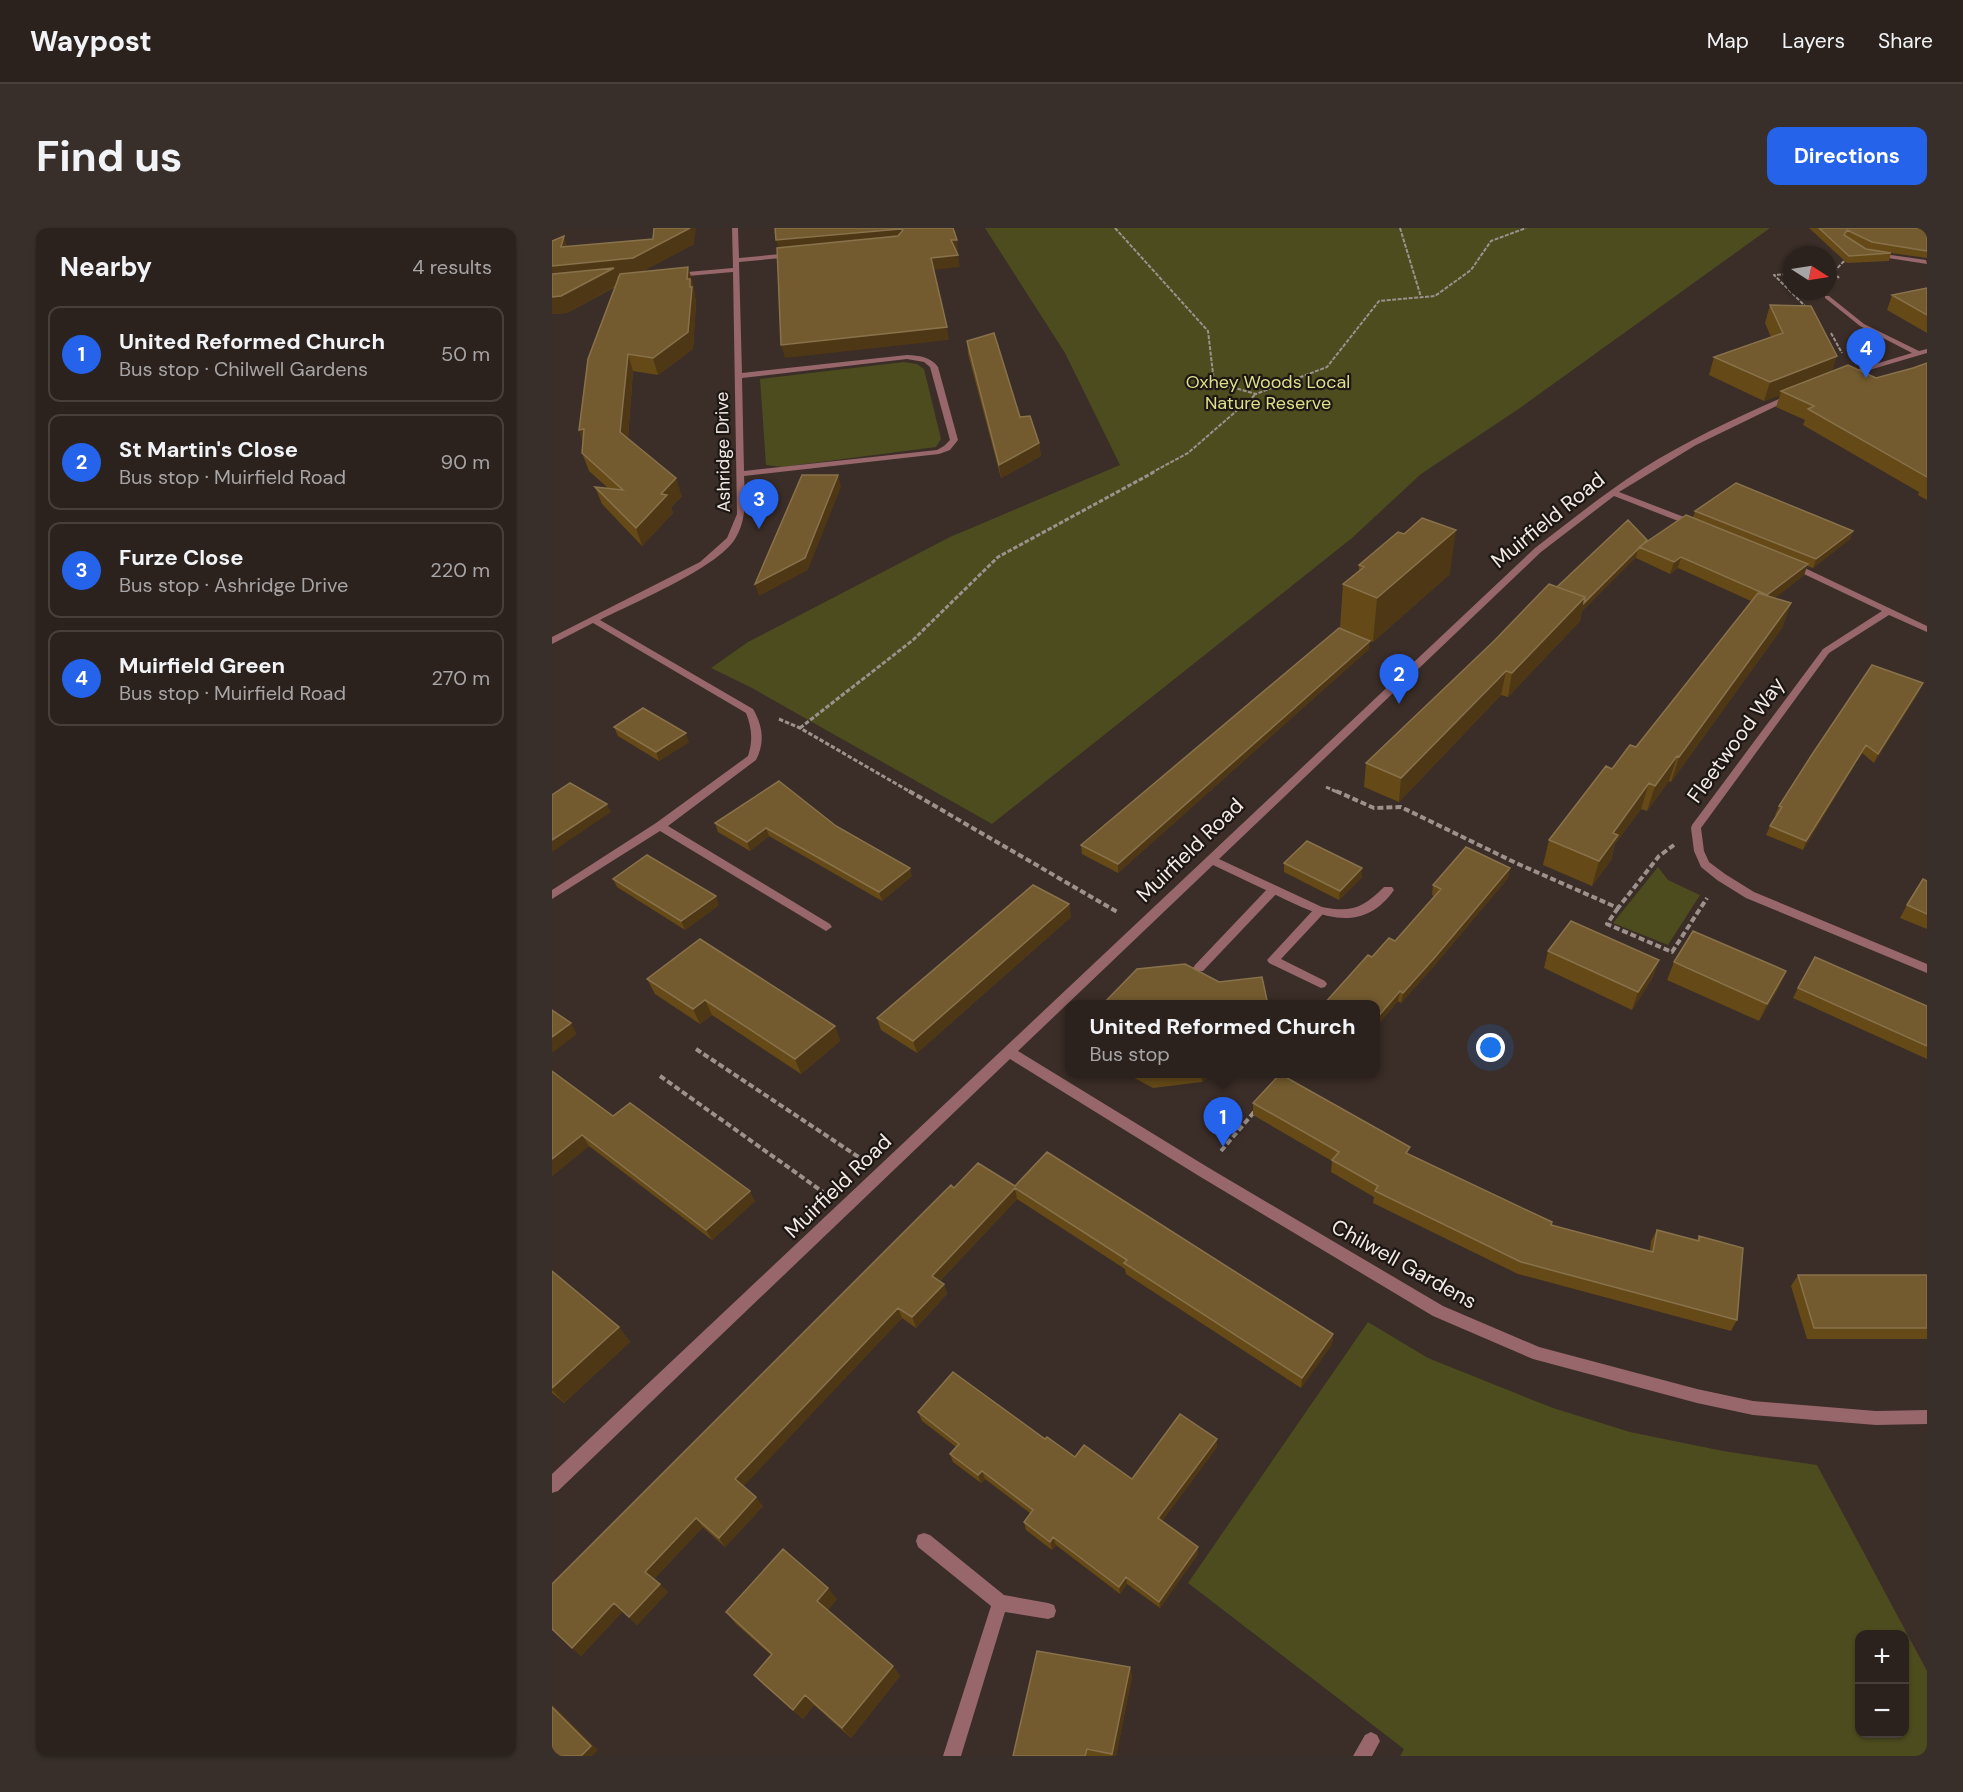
<!DOCTYPE html>
<html lang="en">
<head>
<meta charset="utf-8">
<style>
  body { margin:0; font-family:"DM Sans",sans-serif; background:#382f2a; color:#f1f3f6 }
  .controls { position:absolute; right:18px; bottom:18px; display:grid; overflow:hidden; border-radius:12px; box-shadow:0 2px 4px #0004 }
  .controls button { width:54px; height:54px; display:grid; place-items:center; padding:0; border:0; border-bottom:2px solid #483f3b; background:#2c221d; color:#f1f3f6; font:30px sans-serif }
  .compass { position:absolute; left:1231px; top:18px; width:54px; height:54px; border-radius:50%; background:#2c221d; box-shadow:0 2px 4px #0004; rotate:102deg }
  .you { position:absolute; left:939px; top:820px; width:21px; height:21px; margin:-15px; border:4px solid #fff; border-radius:50%; background:#1a73e8; box-shadow:0 0 0 9px #1a73e833 }
  .badge { display:grid; place-items:center; width:39px; height:39px; border-radius:50%; background:#2563eb; color:#fff; font-size:20px; font-weight:700 }
  .pin { position:absolute; translate:-50% -50px; filter:drop-shadow(0 2px 3px #0008) }
  .pin::after { content:''; position:absolute; top:32px; width:21px; height:18px; background:inherit; clip-path:polygon(0 0,100% 0,50% 100%) }
  .popup { position:absolute; left:513px; top:772px; width:315px; height:78px; box-sizing:border-box; display:grid; place-content:center; border-radius:12px; background:#2c221d; filter:drop-shadow(0 2px 4px #0005); font-size:20px; white-space:nowrap; color:#a6a4a4 }
  .popup b { font-size:22px; color:#f1f3f6 }
  .popup::after { content:''; position:absolute; left:50%; top:100%; margin-left:-12px; border:12px solid transparent; border-top-color:#2c221d }
  .list { margin:0; padding:0; list-style:none }
  h2 { display:flex; justify-content:space-between; align-items:center; height:78px; margin:0; padding:0 24px; font-size:26px }
  h2 small { font-size:20px; font-weight:400; color:#a6a4a4 }
  .list li { display:grid; grid-template-columns:39px 1fr auto; gap:18px; align-items:center; box-sizing:border-box; height:96px; margin:0 12px 12px; padding:0 12px; border:2px solid #483f3b; border-radius:12px }
  .list b { display:block; font-size:22px; white-space:nowrap }
  .list p { margin:0; font-size:20px; white-space:nowrap; color:#a6a4a4 }
  .list em { font-size:20px; font-style:normal; color:#a6a4a4 }
  .map { position:relative; flex:none; width:1375px; height:1528px; overflow:hidden; border-radius:12px }
  header { display:flex; align-items:center; gap:36px; box-sizing:border-box; height:84px; padding:0 30px; background:#2c221d; border-bottom:2px solid #483f3b }
  header strong { font-size:28px }
  nav { display:flex; gap:33px; margin-inline-start:auto; font-size:21px }
  .intro { display:flex; align-items:center; justify-content:space-between; box-sizing:border-box; height:144px; padding:0 36px }
  h1 { margin:0; font-size:42px }
  .button { padding:15px 27px; border-radius:12px; background:#2563eb; color:#fff; font-size:21px; font-weight:700 }
  main { display:flex; gap:36px; padding:0 36px }
  aside { flex:1; background:#2c221d; border-radius:12px; box-shadow:0 2px 4px #0004 }
  .map>svg:first-child { display:block }
  .green { fill:#4d4c1f; fill-rule:evenodd }
  .lines { fill:none; stroke-linecap:round; stroke-linejoin:round }
  .path-far2 { stroke:#9c918c; stroke-width:2; stroke-dasharray:4 1.5; stroke-linecap:butt }
  .path-far1 { stroke:#9c918c; stroke-width:3; stroke-dasharray:4.5 2; stroke-linecap:butt }
  .path { stroke:#9c918c; stroke-width:4; stroke-dasharray:6 3; stroke-linecap:butt }
  .service { fill:#97676b; fill-rule:evenodd }
  .minor { fill:#97676b; fill-rule:evenodd }
  .wall { fill:#654a18 }
  .shaded-wall { fill:#4e3715 }
  .building { fill:#745b2f; stroke:#88724b; stroke-width:1.5 }
  .labels { text-anchor:middle; stroke-width:4.5; stroke-linejoin:round; paint-order:stroke }
  .far-park-label { font-size:18px; fill:#dfdf8b; stroke:#1d1714 }
  .far-street-label { font-size:18px; fill:#f3eae6; stroke:#1d1714 }
  .street-label { font-size:21px; fill:#f3eae6; stroke:#1d1714 }
</style>
</head>
<body>
<header>
<strong>Waypost</strong>
<nav><a>Map</a><a>Layers</a><a>Share</a></nav>
</header>
<div class="intro"><h1>Find us</h1><a class="button">Directions</a></div>
<main>
<aside>
<h2>Nearby<small>4 results</small></h2>
<ul class="list">
<li><span class="badge">1</span><div><b>United Reformed Church</b><p>Bus stop · Chilwell Gardens</p></div><em>50 m</em></li>
<li><span class="badge">2</span><div><b>St Martin's Close</b><p>Bus stop · Muirfield Road</p></div><em>90 m</em></li>
<li><span class="badge">3</span><div><b>Furze Close</b><p>Bus stop · Ashridge Drive</p></div><em>220 m</em></li>
<li><span class="badge">4</span><div><b>Muirfield Green</b><p>Bus stop · Muirfield Road</p></div><em>270 m</em></li>
</ul>
</aside>
<div class="map">
<svg width="1375" height="1528" viewBox="0 0 1375 1528">
  <rect width="100%" height="100%" fill="#3b2d27"/>
  <!-- green -->
  <path class="green" d="M433 0H1218L968 180 869 246 800 310 440 596 200 460 159 440 196 414 398 309 568 237 513 125Z
    M352 134 365 136 372 141 389 211 384 219 230 239 214 237 208 151Z
    M1106 639 1116 652 1148 667 1116 717 1061 695Z
    M816 1094 876 1130 1001 1180 1078 1204 1171 1223 1265 1237 1375 1443V1528H848L852 1521 636 1355ZM1308 1406H1352V1506H1308Z"/>
  <g class="lines">
    <!-- path-far2 -->
    <path class="path-far2" d="M563 0 656 103 662 154 704 166 775 139 827 73 883 68 919 42 939 13 974 0
      M848 0 869 69
      M1276 44H1282L1287 50
      M1282 44 1291 34 1297 32
      M1240 46 1222 47 1255 80
      M1279 105 1290 125
      M599 245 636 225 704 166"/>
    <!-- path-far1 -->
    <path class="path-far1" d="M227 491 248 500 360 565
      M248 500 361 412 446 329 602 244
      M774 559 787 565"/>
    <!-- path -->
    <path class="path" d="M357 563 567 685
      M784 563 822 580 849 579 964 635 1066 680 1107 628 1122 617
      M1066 680 1055 696 1120 724 1155 670
      M144 821 308 930
      M108 848 271 964
      M669 923 703 883"/>
    <!-- service -->
    <path class="service" d="M722 657 728 661 726 664 651 743H643L641 740 643 737 718 658Z
      M767 679 773 683 771 686 729 731 773 753 775 756 773 759 769 760 717 735 715 732 763 680Z"/>
    <!-- minor -->
    <path class="minor" d="M180 0H186L187 30 240 25 243 27 240 29 187 34 190 145 355 127C367 128 378 128 386 139L406 212 398 222 387 226 192 248C193 270 195 292 183 311 165 340 81 375 48 392L201 481C211 498 213 515 204 532L116 598 278 696 280 699 274 703 108 603 0 671V662L104 595 196 528C201 513 200 500 194 485L41 395 0 416V409L148 334 175 310 185 286 181 44 124 49 121 47 124 45 181 40ZM355 131 372 134 378 139 398 212 392 218 385 222 192 243 190 150Z
      M1325 25 1374 32 1375 36 1323 28V26Z
      M1273 68H1277L1312 96 1367 123 1375 121V125L1290 150V146L1360 125 1308 98 1273 70Z
      M1238 166 1245 168 1144 217 1067 264 1145 294V298H1139L1062 268 989 324 667 631 770 679C799 685 811 680 832 659H840L842 662C809 709 765 687 724 667 703 657 682 647 661 637L466 823 657 940 891 1078 987 1119 1145 1161 1201 1173 1324 1183 1375 1182V1196L1324 1197 1201 1187 1145 1175 981 1131 881 1088 647 948 458 831 6 1263 0 1265V1246L983 320C1018 293 1053 265 1090 241 1137 211 1188 188 1238 166Z
      M1238 333 1375 398V404L1337 387 1277 425 1149 600 1152 623 1157 634 1173 646 1202 664 1375 736V745L1194 670 1165 652 1149 639 1142 623 1139 600 1140 597 1271 421 1330 383 1235 338 1234 336Z
      M372 1305 378 1307 452 1367 496 1375 502 1377 504 1383 502 1389 496 1391 453 1384 409 1528H391L439 1378 366 1319 364 1313 366 1307Z
      M819 1504 825 1507 828 1513 820 1528H801L813 1507Z"/>
  </g>
  <!-- wall -->
  <path class="wall" d="M1257 0H1375V30L1318 22 1303 14 1314 21 1339 25 1337 33 1295 35Z
    M0 13 16 19 142 16 91 43 141 55 144 75 141 121 106 147 81 143 76 210 130 268 119 279 121 285 90 318 50 276 43 259 56 260 37 243 30 225 31 213 27 202 63 59 15 85 0 86Z
    M1375 60V105L1335 82 1340 67Z
    M1218 77 1280 144 1324 150 1361 140 1375 135V272L1366 267 1367 264 1251 197 1253 192 1224 179 1228 167 1212 173 1157 147 1162 129 1219 109 1213 95Z
    M415 113 487 215 489 228 449 250 416 126Z
    M1143 283 1301 303 1298 311 1261 340 1255 338 1252 347 1223 370 1239 375 1230 400 1119 554 1117 553 1095 583 1089 581 1063 616 1059 632 1040 658 991 637 997 612 1060 541 1084 519 1199 373 1126 340 1118 346 1084 330V329L1030 383 1028 393 956 469 949 467 847 574 812 559 814 535 1005 359 1141 290Z
    M852 306 898 346 821 414 788 400 791 356 807 343V337Z
    M817 421 566 645 530 626 529 617Z
    M1367 464 1322 535 1310 525 1251 622 1214 607 1218 598 1224 588 1223 587 1227 578Z
    M62 499 137 514 107 533 66 508Z
    M163 595 284 598 360 648 330 673 217 608 198 623 166 604Z
    M732 635 810 640V649L787 672 732 644Z
    M958 640 956 650 882 738 849 775 846 773 824 799V777L820 729 843 713 882 668 880 667 881 657Z
    M61 651 167 677 133 702 65 659Z
    M1375 653V701L1348 690 1355 677Z
    M517 676 519 689 365 825 329 802 325 790Z
    M996 723 1107 732 1101 749 1080 782 992 740Z
    M1122 734 1234 743 1226 761 1207 793 1115 752Z
    M95 751 283 798 288 813 249 846 160 787 148 796 103 766Z
    M1246 760 1375 778V831L1241 770Z
    M0 843 61 888 203 973 160 1012 37 918 0 948Z
    M575 846H658L650 854 601 860Z
    M701 875 857 927 1000 997 1098 1023 1099 1013 1105 1002 1145 1012 1147 1008 1185 1092 1179 1103 966 1046 821 975 822 969 779 944 780 933 701 887Z
    M463 958 781 1106 780 1116 749 1160 574 1046 573 1041 465 971 388 1053 392 1056 395 1066 364 1100 350 1090 191 1258 211 1278 173 1319 151 1299 102 1351 116 1364 85 1397 71 1383 29 1428 20 1420 402 960Z
    M0 1043 67 1099 78 1114 12 1175 0 1165Z
    M1246 1047H1375V1111H1255L1239 1058Z
    M366 1184 493 1211 523 1229 580 1251 665 1219 610 1293 646 1319V1326L608 1380 575 1356 568 1366 504 1317 500 1322 474 1302 472 1294 478 1285 433 1251 429 1255 401 1234 398 1226 404 1219 370 1193Z
    M285 1371 276 1382 341 1438 348 1448 299 1510 262 1477 251 1491 212 1457 202 1447 219 1427 184 1396 174 1384Z
    M578 1439 580 1449 564 1528H461Z"/>
  <!-- shaded-wall -->
  <path class="shaded-wall" d="M138 0H144L142 16 86 46 65 48 67 56 15 85 0 86V38L81 30Z
    M348 1 350 13 227 24 224 12Z
    M12 8 17 23 9 19Z
    M399 12H405L406 24H401Z
    M406 27 408 39 381 42 379 30Z
    M136 39 141 55 144 75 141 121 106 147 101 130 135 51Z
    M395 99 397 112 233 130 229 117Z
    M76 126 81 143 75 221 68 204Z
    M1285 128 1279 147 1229 163 1228 167 1212 173 1218 154Z
    M32 201 34 219 27 202Z
    M487 215 489 228 449 250 447 237Z
    M286 247 289 259 256 342 207 368 203 356Z
    M124 250 130 268 119 279 121 285 90 318 84 300 109 266Z
    M904 302 898 346 821 414 825 370Z
    M1301 303 1298 311 1261 340 1264 331Z
    M1086 320 1084 329 1030 383 1028 393 956 469 960 445 1033 369Z
    M1129 329 1126 340 1118 346 1122 334Z
    M1256 336 1252 347 1212 379 1215 367Z
    M1239 375 1230 400 1119 554 1127 529Z
    M818 413 817 421 566 645V636Z
    M954 443 949 467 847 574 849 550Z
    M1371 455 1367 464 1322 535 1326 526Z
    M134 505 137 514 107 533 104 524Z
    M1314 517 1310 525 1251 622 1254 613Z
    M1125 528 1117 553 1095 583 1103 558Z
    M1097 555 1089 581 1063 616 1059 632 1040 658 1047 633 1061 605Z
    M55 576 59 584 0 624V612Z
    M214 600 217 608 198 623 195 614Z
    M358 640 360 648 330 673 327 664Z
    M810 640V649L787 672 788 663Z
    M958 640 956 650 882 738 849 775 851 765Z
    M164 668 167 677 133 702 129 693Z
    M517 676 519 689 365 825 361 813Z
    M1107 732 1101 749 1080 782 1086 764Z
    M1234 743 1226 761 1207 793 1215 776Z
    M848 763 846 773 824 799V791Z
    M153 772 160 787 148 796 141 781Z
    M19 795 25 806 0 825V809Z
    M283 798 288 813 249 846 243 831Z
    M649 846H658L650 854Z
    M30 907 37 918 0 948V931Z
    M463 960 465 971 383 1058 380 1048Z
    M198 963 203 973 160 1012 154 1002Z
    M392 1056 395 1066 364 1100 360 1089Z
    M346 1080 350 1090 190 1260 183 1251Z
    M67 1099 78 1114 12 1175 0 1162V1160Z
    M781 1106 780 1116 749 1160 750 1150Z
    M665 1211V1219L607 1298 606 1290Z
    M430 1243 433 1251 429 1255 426 1247Z
    M204 1269 211 1278 173 1319 167 1310Z
    M144 1290 151 1299 101 1352 93 1344Z
    M501 1309 504 1317 500 1322 498 1314Z
    M646 1319V1326L608 1380 607 1374Z
    M574 1349 575 1356 568 1366 567 1359Z
    M108 1356 116 1364 85 1397 77 1389Z
    M276 1360 285 1371 274 1385 265 1373Z
    M62 1375 71 1383 29 1428 20 1420Z
    M341 1438 348 1448 299 1510 290 1500Z
    M578 1439 580 1449 564 1528H561L560 1526Z
    M253 1467 262 1477 251 1491 241 1482Z
    M0 1476 46 1522 40 1528H29L0 1479Z"/>
  <!-- building -->
  <path class="building" d="M102 0H138L81 30 0 38V13L12 8 9 19 101 11Z
    M223 0H401L405 12H399L406 27 379 30 395 99 229 117 225 20 346 8 351 2 348 1 224 12Z
    M1267 0H1375V23L1320 14 1295 2 1292 7 1314 21 1339 25 1297 28Z
    M136 39 135 51H138V59H140L136 104 101 130 76 126 68 204 124 250 109 266 115 267 84 300 43 259 71 262 30 225 32 201 27 202 36 131 68 46Z
    M62 40 9 68 0 69V46Z
    M1375 60V87L1340 67Z
    M1218 77 1259 78 1285 128 1218 154 1162 129 1231 105Z
    M442 105 468 189 478 188 487 215 447 237 415 113Z
    M1375 135V249L1256 181 1262 178 1229 163 1296 137 1324 150 1361 140Z
    M250 247H286L253 330 203 356Z
    M1184 255 1301 303 1264 331 1143 283Z
    M1134 287 1256 336 1215 367 1129 329 1122 334 1087 319Z
    M870 290 904 302 825 370 791 356 812 339 807 337 846 304 852 306Z
    M1076 292 1095 312 1032 375 1033 369 1005 359Z
    M997 356 1033 369 960 445 954 443 849 550 814 535 943 412Z
    M1206 365 1239 375 1127 529 1125 528 1103 558 1097 555 1061 605 1066 607 1047 633 997 612 1054 538 1060 541 1078 517 1084 519Z
    M787 400 818 413 566 636 529 617Z
    M1320 437 1371 455 1326 526 1314 517 1254 613 1218 598 1230 579 1227 578 1259 528Z
    M91 480 134 505 104 524 62 499Z
    M227 553 284 598 358 640 327 664 214 600 195 614 163 595Z
    M18 555 55 576 0 612V567Z
    M755 613 810 640 788 663 732 635Z
    M914 619 958 640 884 728 851 765 848 763 824 791V777H771L816 727 820 729 837 710 843 713 889 661 881 657Z
    M95 627 164 668 129 693 61 651Z
    M1371 651 1375 653V686L1355 677Z
    M481 657 517 676 361 813 325 790Z
    M1019 693 1107 732 1086 764 996 723Z
    M1141 703 1234 743 1215 776 1122 734Z
    M148 711 283 798 243 831 153 772 141 781 95 751Z
    M1263 729 1375 778V818L1246 760Z
    M633 736 667 754 710 749 716 777H550L585 741Z
    M0 782 19 795 0 809Z
    M0 843 61 888 78 875 198 963 154 1002 30 907 0 931Z
    M728 846 858 919 854 925 1000 994 999 997 1101 1024 1105 1002 1147 1013V1008L1191 1020 1185 1092 969 1034 823 963 826 958 780 932 787 924 701 875Z
    M495 924 781 1106 750 1150 572 1035 575 1032 463 960 380 1048 392 1056 360 1089 346 1080 183 1251 204 1269 167 1310 144 1290 93 1344 108 1356 77 1389 62 1375 20 1420 0 1401V1356L399 957 402 960 426 935 463 958Z
    M0 1043 67 1099 0 1160Z
    M1246 1047H1375V1100H1262Z
    M401 1144 493 1211 495 1209 523 1229 532 1217 580 1251 628 1186 665 1211 606 1290 646 1319 607 1374 574 1349 567 1359 501 1309 498 1314 472 1294 481 1282 430 1243 426 1247 398 1226 407 1216 366 1184Z
    M231 1321 276 1360 265 1373 341 1438 290 1500 253 1467 241 1482 202 1447 220 1426 174 1384Z
    M485 1423 578 1439 560 1526 535 1521 533 1528H461Z
    M0 1479 39 1518 29 1528H0Z"/>
  <g class="labels">
    <!-- far-park labels -->
    <g class="far-park-label">
      <text x="716" y="160">Oxhey Woods Local<tspan x="716" dy="21">Nature Reserve</tspan></text>
    </g>
    <!-- far-street labels -->
    <g class="far-street-label">
      <text transform="translate(171 224) rotate(-91)" y="6">Ashridge Drive</text>
    </g>
    <!-- street labels -->
    <g class="street-label">
      <text transform="translate(996 292) rotate(-39)" y="7">Muirfield Road</text>
      <text transform="translate(1184 512) rotate(-54)" y="7">Fleetwood Way</text>
      <text transform="translate(638 622) rotate(-44)" y="7">Muirfield Road</text>
      <text transform="translate(286 958) rotate(-44)" y="7">Muirfield Road</text>
      <text transform="translate(852 1036) rotate(29)" y="7">Chilwell Gardens</text>
    </g>
  </g>
</svg>
<div class="controls">
<button>+</button>
<button>−</button>
</div>
<svg class="compass" viewBox="-18 -18 36 36"><path d="M0-13l5 13h-10z" fill="#e53935"/><path d="M0 13l5-13h-10z" fill="#a6a4a4"/></svg>
<div class="you"></div>
<div class="pin badge" style="left:671px;top:919px">1</div>
<div class="popup"><b>United Reformed Church</b>Bus stop</div>
<div class="pin badge" style="left:847px;top:476px">2</div>
<div class="pin badge" style="left:207px;top:301px">3</div>
<div class="pin badge" style="left:1314px;top:150px">4</div>
</div>
</main>
</body>
</html>
